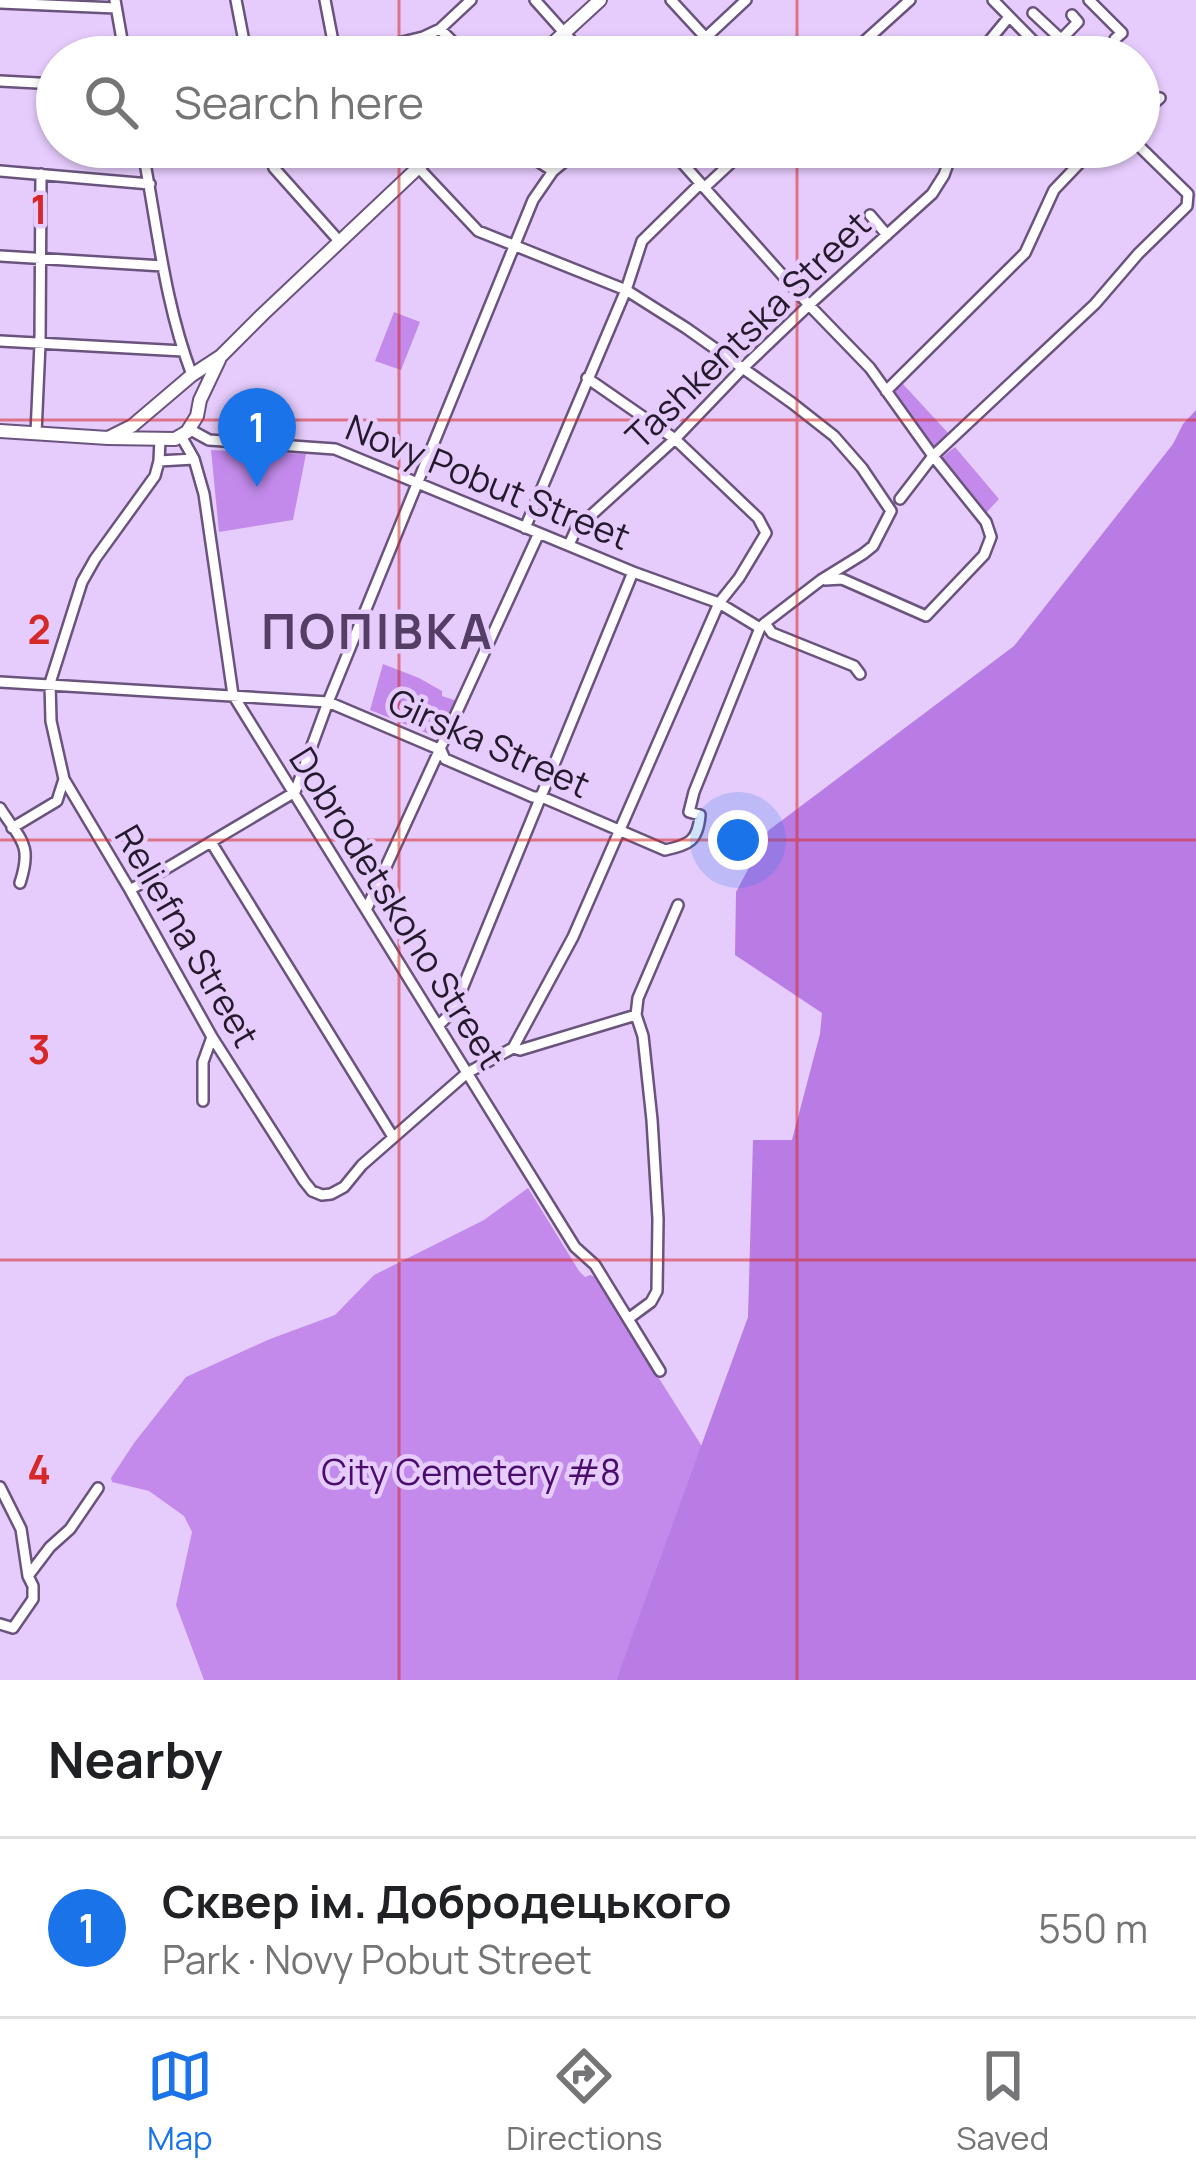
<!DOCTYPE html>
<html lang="en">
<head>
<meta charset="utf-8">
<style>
  body { margin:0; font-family:Manrope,sans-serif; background:#f6f6f6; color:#202124 }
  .you { position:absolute; left:738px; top:840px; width:42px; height:42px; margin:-30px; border:9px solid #fff; border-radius:50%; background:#1a73e8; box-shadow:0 0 0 18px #1a73e833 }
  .badge { display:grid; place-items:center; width:78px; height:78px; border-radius:50%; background:#1a73e8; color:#fff; font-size:39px; font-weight:700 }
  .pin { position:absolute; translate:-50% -99px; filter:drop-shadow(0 3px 6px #0008) }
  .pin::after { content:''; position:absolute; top:63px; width:42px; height:36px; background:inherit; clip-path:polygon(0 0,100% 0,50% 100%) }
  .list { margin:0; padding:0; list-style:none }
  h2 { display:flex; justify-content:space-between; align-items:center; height:156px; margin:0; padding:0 48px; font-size:51px }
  h2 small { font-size:39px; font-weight:400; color:#757577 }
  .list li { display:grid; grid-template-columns:78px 1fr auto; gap:36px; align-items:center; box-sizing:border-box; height:180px; padding:0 48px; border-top:3px solid #e0e0e0 }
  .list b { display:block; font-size:45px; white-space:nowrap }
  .list p { margin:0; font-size:39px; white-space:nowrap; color:#757577 }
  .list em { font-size:39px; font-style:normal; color:#757577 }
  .icon { flex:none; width:66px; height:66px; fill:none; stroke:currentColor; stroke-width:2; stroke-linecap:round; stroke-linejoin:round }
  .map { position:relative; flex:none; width:1196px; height:1680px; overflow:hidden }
  .search { position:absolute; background:#fff; box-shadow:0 3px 9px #0004; left:36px; right:36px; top:36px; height:132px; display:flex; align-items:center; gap:30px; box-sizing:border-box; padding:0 42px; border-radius:66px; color:#757577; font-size:45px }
  .sheet { height:336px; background:#fff }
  nav { display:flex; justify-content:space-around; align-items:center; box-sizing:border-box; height:168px; border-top:3px solid #e0e0e0; background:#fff; font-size:33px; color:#757577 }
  nav a { display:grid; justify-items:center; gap:6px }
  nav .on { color:#1a73e8 }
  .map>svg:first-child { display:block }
  .green { fill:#c38aec }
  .forest { fill:#b97ce5 }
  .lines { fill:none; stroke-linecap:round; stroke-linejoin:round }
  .minor-casing { stroke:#6a537d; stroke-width:14 }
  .secondary-casing { stroke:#6a537d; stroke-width:16 }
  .minor { stroke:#fff; stroke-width:9 }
  .secondary { stroke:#fff; stroke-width:12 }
  .grid { fill:none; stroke:#d62828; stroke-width:3; stroke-opacity:0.55 }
  .labels { text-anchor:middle; stroke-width:9; stroke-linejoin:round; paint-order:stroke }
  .street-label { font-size:36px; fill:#241a2c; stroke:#e6ccfc }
  .park-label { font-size:36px; fill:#4c0c6e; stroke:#e6ccfc }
  .district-label { font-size:48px; font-weight:bold; letter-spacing:3px; fill:#553e66; stroke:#e6ccfc }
  .grid-label { font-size:39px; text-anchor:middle; font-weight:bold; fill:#d62828; stroke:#e6ccfc; stroke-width:9; stroke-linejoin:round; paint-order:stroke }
</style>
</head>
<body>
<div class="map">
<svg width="1196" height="1680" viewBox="0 0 1196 1680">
  <rect width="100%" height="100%" fill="#e6ccfc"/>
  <!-- green -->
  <path class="green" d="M394 312 420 322 401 370 375 361Z
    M902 383 950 435 933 450 891 391Z
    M955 447 999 499 985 514 941 458Z
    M211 450 306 454 293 520 219 532Z
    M383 664 419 678 442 691V696L457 701 443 735 439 738 370 710Z
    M528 1188 579 1271 585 1277 590 1275 595 1277 703 1448 616 1680H204L176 1605 192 1532 184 1516 149 1491 112 1482 111 1478 134 1443 186 1377 270 1339 335 1315 374 1275 484 1220Z"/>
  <!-- forest -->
  <path class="forest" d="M1196 410V1680H616L748 1317 753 1140H792L820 1034 822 1013 735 955 736 892 769 830 1014 646 1173 444 1183 424Z"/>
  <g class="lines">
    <!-- minor casing -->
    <g class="minor-casing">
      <path id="minor" d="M115 0 125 57
        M236 0 247 57
        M325 0 336 57
        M535 0 586 57
        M671 0 706 38
        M993 0 1049 57
        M1089 0 1122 33 1115 39
        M0 3 116 8
        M1033 13 1080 57
        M440 29 462 51 480 57
        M1046 55 1078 22 1072 15
        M340 57 423 37 440 29 471 0
        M685 57 746 0
        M847 57 910 0
        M976 57 1009 17
        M0 81 57 84
        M1139 116 1160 98
        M142 147C157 223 164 302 192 375
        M267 147 274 168 340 242
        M399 147 478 231 626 290 686 328 792 403 834 436 862 468 891 511 873 546 863 554 821 580 765 623
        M532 147 539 162 553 171
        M668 147 809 305 870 368 933 456 986 522 991 537 984 555 926 616 842 579 825 580
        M0 171 150 184
        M704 188 748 147
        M870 215 887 235
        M0 256 163 266
        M0 341 183 351
        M886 391 1025 253 1054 190 1095 147
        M189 429 209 440 335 449 633 572 719 603 760 628 765 623 772 633 854 666 860 674
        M36 433 40 344 41 174
        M181 436 194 459 204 494 233 695 575 1247 595 1265 660 1371
        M160 439 159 461 155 476 95 559 82 582 50 683 51 721 64 779 130 890 212 1037 304 1181 312 1191 322 1195 331 1194 344 1187 362 1165 467 1073 513 1048 573 937 719 603 739 578 766 533 758 518 675 439 587 378
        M159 461 194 459
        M900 499 933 456 1095 304 1138 254 1187 206 1188 194 1139 146
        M525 528 626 290 642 241 700 184
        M569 545 576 529 675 439 743 368 809 305 932 194 944 175 954 147
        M0 682 328 702 441 750 445 759 533 797H542L665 850C689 845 698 841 700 815L689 812 694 792 760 628
        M0 808C20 840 33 843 20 883
        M12 828 57 801 64 779
        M211 842 393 1137
        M130 890 295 792 328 702 533 200 553 171 582 147
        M367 908 539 533
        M438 1026 453 1011 633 572
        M513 1048 520 1050 636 1015
        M203 1101V1062L212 1037
        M628 1319 651 1302 657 1291 658 1219 652 1120 643 1036 636 1015 638 998 678 905
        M0 1487 21 1529 28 1576 33 1586V1599L13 1628 0 1624
        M28 1576 50 1547 70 1529 98 1488"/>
    </g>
    <!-- secondary casing -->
    <g class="secondary-casing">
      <path id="secondary" d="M538 57 600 0
        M0 431 108 438 175 439 187 432 197 416 200 400 219 360
        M108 438 132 426 192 375 221 356 262 315 440 147"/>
    </g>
    <!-- minor -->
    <use href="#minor" class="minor"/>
    <!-- secondary -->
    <use href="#secondary" class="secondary"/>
  </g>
  <!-- grid -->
  <path class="grid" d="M399 0V57M797 0V57M399 147V1680M797 147V1680M0 420H1196M0 840H1196M0 1260H1196"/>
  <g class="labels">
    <!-- street labels -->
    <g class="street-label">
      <text transform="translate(748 330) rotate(-44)" y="13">Tashkentska Street</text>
      <text transform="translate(488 482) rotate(22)" y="13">Novy Pobut Street</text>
      <text transform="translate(489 743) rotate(24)" y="13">Girska Street</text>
      <text transform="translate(397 908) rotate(58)" y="13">Dobrodetskoho Street</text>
      <text transform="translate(187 936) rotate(60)" y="13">Reliefna Street</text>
    </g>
    <!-- park labels -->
    <g class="park-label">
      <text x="471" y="1485">City Cemetery #8</text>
    </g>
    <!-- district labels -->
    <g class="district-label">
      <text x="378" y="649">ПОПІВКА</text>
    </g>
  </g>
  <g class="grid-label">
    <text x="39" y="224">1</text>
    <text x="39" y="644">2</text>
    <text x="39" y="1064">3</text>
    <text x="39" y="1484">4</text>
  </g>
</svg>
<div class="you"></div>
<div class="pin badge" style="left:257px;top:487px">1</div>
<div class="search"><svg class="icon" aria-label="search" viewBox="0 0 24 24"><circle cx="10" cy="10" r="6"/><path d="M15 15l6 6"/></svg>Search here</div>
</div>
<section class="sheet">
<h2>Nearby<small></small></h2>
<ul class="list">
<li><span class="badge">1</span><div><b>Сквер ім. Добродецького</b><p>Park · Novy Pobut Street</p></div><em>550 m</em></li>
</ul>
</section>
<nav>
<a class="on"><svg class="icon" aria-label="map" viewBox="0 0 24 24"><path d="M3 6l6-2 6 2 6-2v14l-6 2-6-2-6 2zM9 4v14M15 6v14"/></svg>Map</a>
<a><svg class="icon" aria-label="directions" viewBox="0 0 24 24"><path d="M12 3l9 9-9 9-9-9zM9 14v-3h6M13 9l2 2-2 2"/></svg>Directions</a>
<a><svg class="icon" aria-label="saved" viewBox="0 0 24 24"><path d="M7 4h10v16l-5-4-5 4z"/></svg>Saved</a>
</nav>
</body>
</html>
